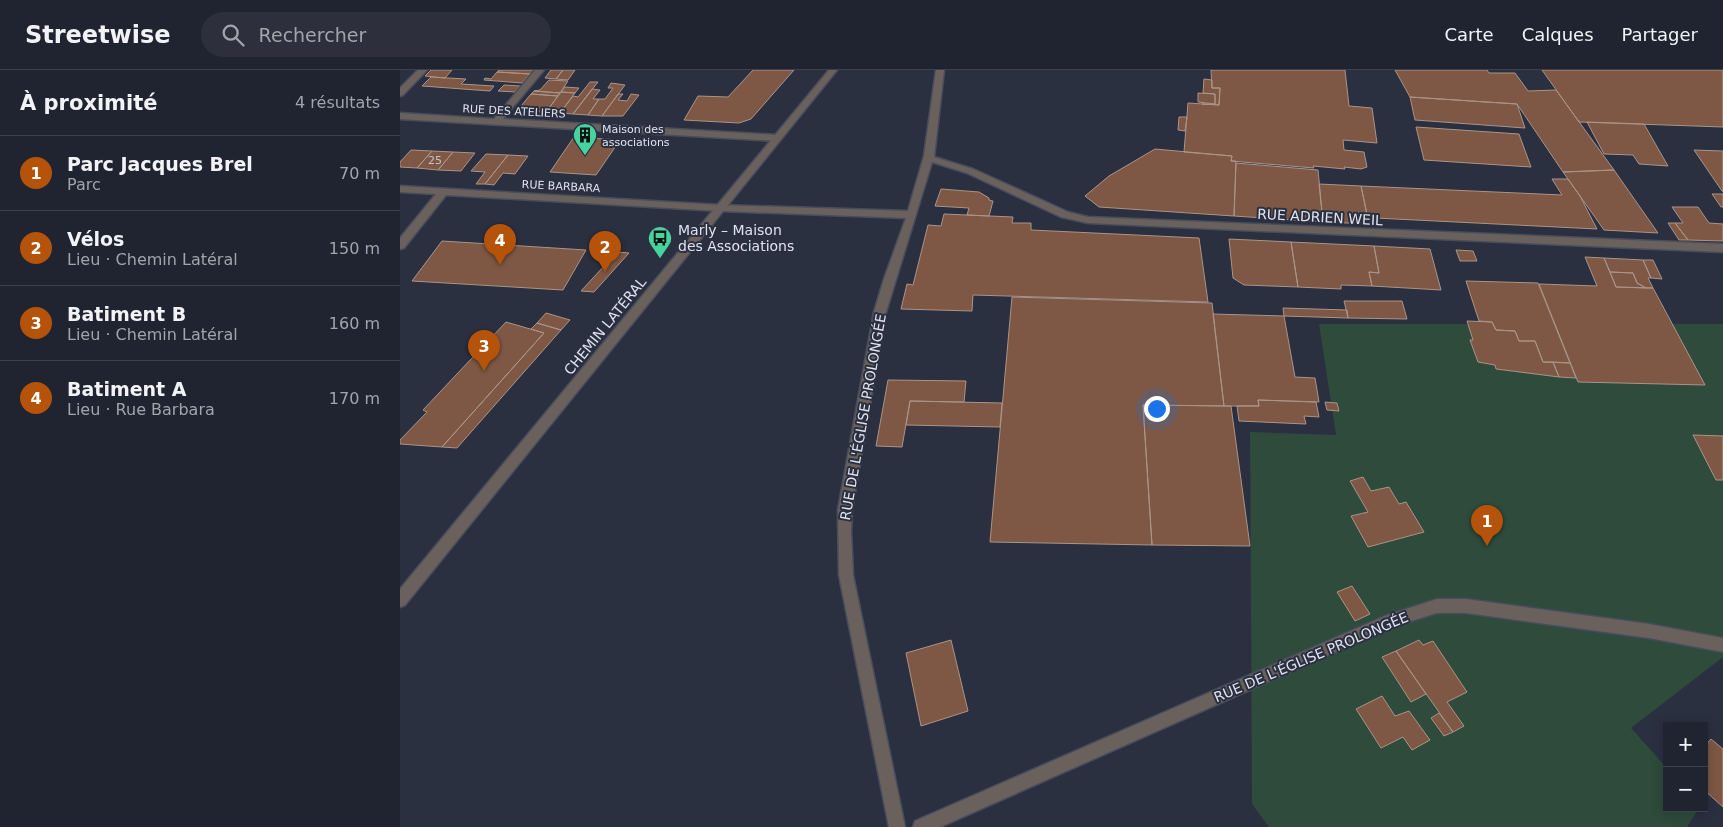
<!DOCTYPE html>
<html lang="fr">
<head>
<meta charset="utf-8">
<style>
  body { margin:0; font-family:"DejaVu Sans",sans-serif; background:#2d303c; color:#f1f3f6 }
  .controls { position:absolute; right:15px; bottom:15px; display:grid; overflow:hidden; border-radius:0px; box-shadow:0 2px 12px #0003 }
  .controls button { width:45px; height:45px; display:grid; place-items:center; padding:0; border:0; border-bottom:1px solid #3d414c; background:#202430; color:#f1f3f6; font:25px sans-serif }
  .you { position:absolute; left:756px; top:338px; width:18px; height:18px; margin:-12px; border:4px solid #fff; border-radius:50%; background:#1a73e8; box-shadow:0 0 0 8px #1a73e833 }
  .badge { display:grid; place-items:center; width:32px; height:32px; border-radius:50%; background:#b45309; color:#fff; font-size:16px; font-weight:700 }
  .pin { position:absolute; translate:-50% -41px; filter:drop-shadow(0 1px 2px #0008) }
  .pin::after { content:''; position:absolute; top:26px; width:18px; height:15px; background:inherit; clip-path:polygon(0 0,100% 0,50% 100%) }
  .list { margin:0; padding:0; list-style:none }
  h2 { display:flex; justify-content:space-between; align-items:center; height:65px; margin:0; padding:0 20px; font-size:21px }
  h2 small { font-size:16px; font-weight:400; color:#a2a4ab }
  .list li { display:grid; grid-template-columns:32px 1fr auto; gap:15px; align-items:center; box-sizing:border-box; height:75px; padding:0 20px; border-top:1px solid #3d414c }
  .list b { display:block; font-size:19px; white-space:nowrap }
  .list p { margin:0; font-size:16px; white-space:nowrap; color:#a2a4ab }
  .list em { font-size:16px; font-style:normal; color:#a2a4ab }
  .icon { flex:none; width:28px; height:28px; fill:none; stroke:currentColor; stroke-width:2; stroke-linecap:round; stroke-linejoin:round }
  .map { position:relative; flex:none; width:1323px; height:757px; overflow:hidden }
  header { display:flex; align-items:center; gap:30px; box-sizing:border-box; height:70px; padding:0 25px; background:#202430; border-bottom:1px solid #3d414c }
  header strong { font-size:24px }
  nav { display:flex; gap:28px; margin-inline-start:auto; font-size:18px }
  .search { width:350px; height:45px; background:#2d303c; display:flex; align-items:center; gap:12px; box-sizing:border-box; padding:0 18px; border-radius:28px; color:#a2a4ab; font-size:19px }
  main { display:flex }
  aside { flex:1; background:#202430 }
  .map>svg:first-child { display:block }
  .green { fill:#2e4b3c }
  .building { fill:#7e5844; stroke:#aa9489 }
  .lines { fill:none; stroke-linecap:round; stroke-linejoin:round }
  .minor-casing { stroke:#474d5c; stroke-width:3 }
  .tertiary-casing { stroke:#474d5c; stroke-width:3 }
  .minor { fill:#6a615c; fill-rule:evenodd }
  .tertiary { fill:#6a615c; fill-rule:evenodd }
  .labels { text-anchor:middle; stroke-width:4; stroke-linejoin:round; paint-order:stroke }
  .far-street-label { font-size:11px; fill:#dfe3ee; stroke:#2a3040 }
  .far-poi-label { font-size:11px; fill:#dfe3ee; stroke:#2a3040; text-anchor:start }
  .number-label { font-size:11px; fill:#c7c0c4 }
  .street-label { font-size:14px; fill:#dfe3ee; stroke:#2a3040 }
  .poi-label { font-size:14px; fill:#dfe3ee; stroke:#2a3040; text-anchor:start }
</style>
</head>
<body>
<header>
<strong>Streetwise</strong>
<div class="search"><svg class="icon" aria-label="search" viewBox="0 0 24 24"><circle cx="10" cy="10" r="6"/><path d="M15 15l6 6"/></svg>Rechercher</div>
<nav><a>Carte</a><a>Calques</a><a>Partager</a></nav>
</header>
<main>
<aside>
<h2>À proximité<small>4 résultats</small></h2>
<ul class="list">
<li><span class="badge">1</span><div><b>Parc Jacques Brel</b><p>Parc</p></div><em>70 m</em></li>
<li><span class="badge">2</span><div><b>Vélos</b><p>Lieu · Chemin Latéral</p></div><em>150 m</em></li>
<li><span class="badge">3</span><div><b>Batiment B</b><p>Lieu · Chemin Latéral</p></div><em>160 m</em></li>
<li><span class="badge">4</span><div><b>Batiment A</b><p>Lieu · Rue Barbara</p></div><em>170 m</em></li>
</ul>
</aside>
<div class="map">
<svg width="1323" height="757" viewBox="0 0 1323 757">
  <rect width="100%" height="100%" fill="#2a3040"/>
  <!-- green -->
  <path class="green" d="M919 254H1323V587L1231 658 1267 698V738H1299L1287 757H869L852 734 850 362 936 365Z"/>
  <!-- building -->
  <path class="building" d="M31 0H52L45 8 25 6Z
    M99 0H134L130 4 97 2Z
    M151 0H163L156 9 145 8Z
    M163 0H175L168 10 156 9Z
    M353 0H394L351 49 339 53 284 50 298 26 328 27Z
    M811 0H945L949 36 972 38 977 73 943 70 944 80 964 82 967 97 961 99 944 97 945 99 913 96 914 98 831 91 832 86 784 82 788 33 819 35 820 18H812Z
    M995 0H1087L1089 3H1115L1128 21 1156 20 1214 100 1163 102 1117 34 1010 27Z
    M1142 0H1323V57L1179 52Z
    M97 2 130 4 122 13 84 10 85 8 91 9Z
    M31 7 66 9 61 14 94 16 90 21 22 16Z
    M804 9 812 10V18H820L819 35 802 34H815V24L803 23Z
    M149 10 168 11 160 23 134 21 140 20Z
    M190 12H198L173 44 160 43 173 26 178 27Z
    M211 13 225 15 202 46 188 45 199 29H205L213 18H208Z
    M104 15 120 16 115 22 98 21Z
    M165 17 179 18 175 23 161 22Z
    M192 19 200 20 193 29H199L188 45 173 44Z
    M134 21 160 23 158 26 131 24Z
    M161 22 175 23 160 43 146 42Z
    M798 23 815 24V34L798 32Z
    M131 24 158 26 146 42 117 41Z
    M218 24H223L218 30 227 31 231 24 239 25 223 46H202Z
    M1010 27 1117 34 1125 58 1015 50Z
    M779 47H787L785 61 778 60Z
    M1187 52 1244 54 1268 96 1239 94 1233 85 1204 84Z
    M1016 57 1119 64 1131 97 1024 90Z
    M174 67 220 70 196 105 150 102Z
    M755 79 832 86 831 91H836L834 146 699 137 685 126 709 106Z
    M11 80 32 81 17 98 0 97V92Z
    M1294 80 1323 81V122L1322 121Z
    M32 81 53 82 38 100 17 98Z
    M53 82 75 83 61 101 38 100Z
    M86 84 108 85 85 114H76L85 102 71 101Z
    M108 85 128 86 115 104 103 103 94 115 85 114Z
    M836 93 918 100 923 152 834 146Z
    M1214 100 1258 163 1204 160 1163 102Z
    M1152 109H1168L1180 126 1197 159 975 148 976 154H969L961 116 1162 125Z
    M919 114 961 116 969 154 923 152Z
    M541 119 579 122 589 128V130L593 131 589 146 567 145 569 138 535 136Z
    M1312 124H1323V137H1321Z
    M1272 137H1298L1309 153 1323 154V171L1288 170 1275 153H1283Z
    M544 144 613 147 612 153H631V160L799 168 808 232 573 225 572 241 501 239 507 214 513 215 528 155 541 156Z
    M1268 153H1275L1288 170H1279Z
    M829 169 891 172 898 217 844 215 833 208Z
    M42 171 186 180 163 220 12 211Z
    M891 172 974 176 979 203 969 202 972 216 941 215V219L898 217Z
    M974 176 1030 179 1041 220 972 216 969 202 979 203Z
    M1056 180 1073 181 1077 191H1060Z
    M217 182 229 183 194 222 181 221Z
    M1185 187 1204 188 1216 217 1253 218 1305 315 1178 312 1139 214 1197 216Z
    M1204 188 1243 190 1251 208H1248L1253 218H1246L1237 213 1233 203 1210 202Z
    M1243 190H1253L1262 209 1251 208Z
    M1210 202 1233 203 1237 213 1246 218 1216 217Z
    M1066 211 1138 213 1170 293 1143 292 1135 271H1119L1115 261 1096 260 1092 252 1079 251Z
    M612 227 812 233 824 336 743 335 752 475 590 472Z
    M944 231H1002L1007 249 948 248Z
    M883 238 947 240 948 248 884 246Z
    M146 243 170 250 161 260 137 253Z
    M813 244 884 246 895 307 915 308 919 332 858 330 859 336H824Z
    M1067 251 1092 252 1096 260 1115 261 1119 271H1135L1143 292H1153L1159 307 1096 299 1095 295 1078 292 1070 270H1073Z
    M106 252 144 263 42 377 0 374V370L27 342 23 340Z
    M137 253 161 260 57 378 42 377 144 263 131 259Z
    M1153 292 1170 293 1176 308 1159 307Z
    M488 310 566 311 564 332 510 331 502 377 476 376Z
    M858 330 916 332 919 347 904 346 906 354 839 351 837 336H859Z
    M510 331 602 333 600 357 506 355Z
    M925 332 937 333 939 341 927 340Z
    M743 335 831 336 850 476 752 475Z
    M1293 365 1323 366V410H1316Z
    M963 407 971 421 989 417 999 434 1006 432 1024 462 968 477 951 446 968 442 950 411Z
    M952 516 970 544 955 551 937 522Z
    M551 570 568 641 521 656 506 583Z
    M1019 570 1023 575 1033 571 1067 622 1047 632 1064 656 1053 662 996 581Z
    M996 581 1026 624 1011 632 982 587Z
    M982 626 995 646 1009 641 1030 670 1012 680 1003 667 981 678 956 639Z
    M1039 643 1053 662 1044 666 1031 648Z
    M1311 669 1323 679V737L1304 720V677Z"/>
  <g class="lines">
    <!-- minor casing -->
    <g class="minor-casing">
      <path id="minor" d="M18 0H27L3 25 0 26V18Z
        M135 0H144L103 49 377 65 382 68 377 71 0 49V43L94 49Z
        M536 0H544L534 87 573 99 668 142 688 147 1323 174V182L688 153 661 147 567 103 532 92 486 242 452 440 451 461 453 505 505 757H489L439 505 438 440 474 242 484 209 506 148 320 141 46 125 4 178 0 179V168L36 124 0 122V116L320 135 508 141 524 86Z
        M1037 529H1066L1249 554 1323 568V582L1249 568 1066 543H1037L992 557 540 757H513L515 751 985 546Z"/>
    </g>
    <!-- tertiary casing -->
    <g class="tertiary-casing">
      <path id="tertiary" d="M429 0H437L5 535 0 537V519Z"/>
    </g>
    <!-- minor -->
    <use href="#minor" class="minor"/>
    <!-- tertiary -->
    <use href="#tertiary" class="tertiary"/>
  </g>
  <!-- icons -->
  <defs>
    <g id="building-pin" transform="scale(1.25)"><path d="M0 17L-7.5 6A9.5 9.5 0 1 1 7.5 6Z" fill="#46d49e" stroke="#2a3040"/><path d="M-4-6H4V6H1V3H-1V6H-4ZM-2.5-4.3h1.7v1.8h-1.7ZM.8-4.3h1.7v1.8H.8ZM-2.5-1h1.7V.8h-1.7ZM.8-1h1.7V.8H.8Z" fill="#111"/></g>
    <g id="bus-pin" transform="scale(1.25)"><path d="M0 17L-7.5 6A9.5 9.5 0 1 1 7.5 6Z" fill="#46d49e" stroke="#2a3040"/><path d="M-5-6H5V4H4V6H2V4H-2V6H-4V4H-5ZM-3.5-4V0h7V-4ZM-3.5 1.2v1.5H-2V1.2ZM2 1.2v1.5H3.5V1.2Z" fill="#111"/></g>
  </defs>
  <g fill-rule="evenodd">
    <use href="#building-pin" x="185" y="65"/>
    <use href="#bus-pin" x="260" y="168"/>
  </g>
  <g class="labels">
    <!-- far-street labels -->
    <g class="far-street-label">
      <text transform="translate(114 41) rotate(3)" y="4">RUE DES ATELIERS</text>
      <text transform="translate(161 116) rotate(3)" y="4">RUE BARBARA</text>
    </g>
    <!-- far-poi labels -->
    <g class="far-poi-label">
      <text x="202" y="63">Maison des<tspan x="202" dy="13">associations</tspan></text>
    </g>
    <!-- number labels -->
    <g class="number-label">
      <text x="35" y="94">25</text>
    </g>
    <!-- street labels -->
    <g class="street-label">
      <text transform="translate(920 147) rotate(3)" y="5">RUE ADRIEN WEIL</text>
      <text transform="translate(205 256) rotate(-51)" y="5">CHEMIN LATÉRAL</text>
      <text transform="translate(463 347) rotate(-80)" y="5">RUE DE L'ÉGLISE PROLONGÉE</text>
      <text transform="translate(911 587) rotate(-23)" y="5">RUE DE L'ÉGLISE PROLONGÉE</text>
    </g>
    <!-- poi labels -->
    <g class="poi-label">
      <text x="278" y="165">Marly – Maison<tspan x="278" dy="16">des Associations</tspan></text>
    </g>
  </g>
</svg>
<div class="controls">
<button>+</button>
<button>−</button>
</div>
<div class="you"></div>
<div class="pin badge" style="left:1087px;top:476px">1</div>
<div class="pin badge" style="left:205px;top:202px">2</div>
<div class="pin badge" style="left:84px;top:301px">3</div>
<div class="pin badge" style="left:100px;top:195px">4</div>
</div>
</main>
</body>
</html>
